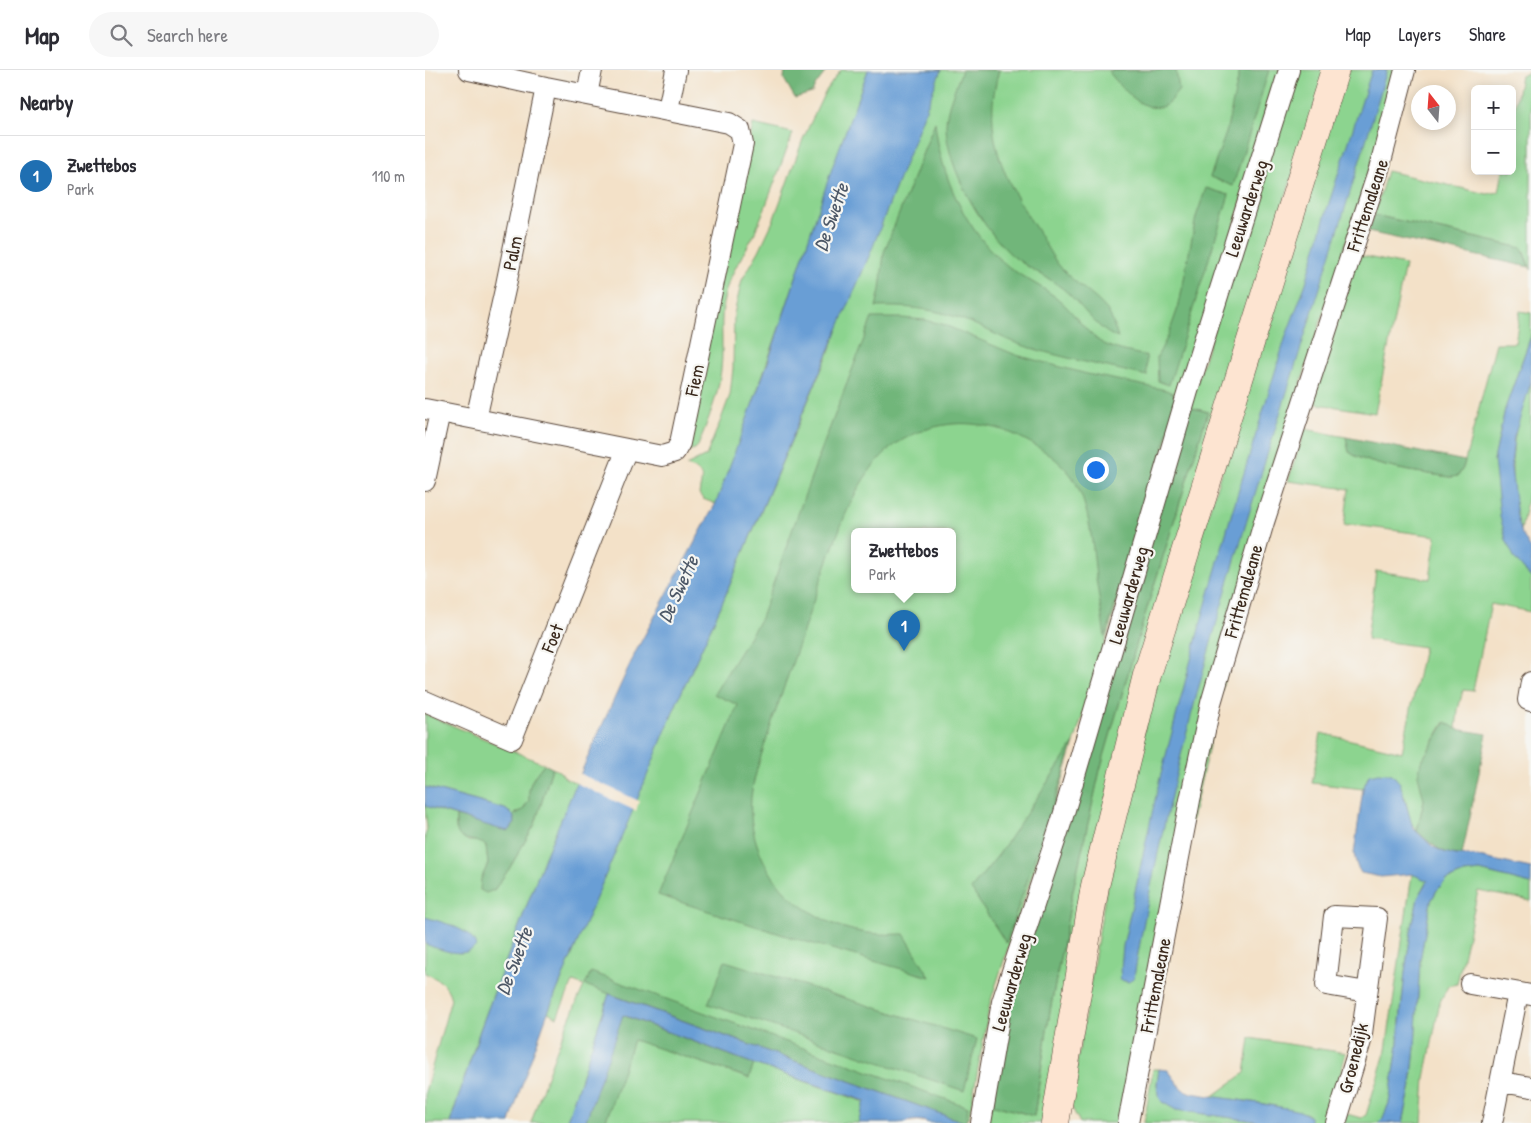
<!DOCTYPE html>
<html lang="en">
<head>
<meta charset="utf-8">
<style>
  body { margin:0; font-family:"Patrick Hand",sans-serif; background:#f7f7f7; color:#2b2b33 }
  .controls { position:absolute; right:15px; top:15px; display:grid; overflow:hidden; border-radius:8px; box-shadow:0 2px 12px #0003 }
  .controls button { width:45px; height:45px; display:grid; place-items:center; padding:0; border:0; border-bottom:1px solid #e1e1e2; background:#fff; color:#2b2b33; font:25px sans-serif }
  .compass { position:absolute; left:986px; top:15px; width:45px; height:45px; border-radius:50%; background:#fff; box-shadow:0 2px 12px #0003; rotate:343deg }
  .you { position:absolute; left:670px; top:399px; width:18px; height:18px; margin:-12px; border:4px solid #fff; border-radius:50%; background:#1a73e8; box-shadow:0 0 0 8px #1a73e833 }
  .badge { display:grid; place-items:center; width:32px; height:32px; border-radius:50%; background:#1f6fb2; color:#fff; font-size:16px; font-weight:700 }
  .pin { position:absolute; translate:-50% -41px; filter:drop-shadow(0 1px 2px #0008) }
  .pin::after { content:''; position:absolute; top:26px; width:18px; height:15px; background:inherit; clip-path:polygon(0 0,100% 0,50% 100%) }
  .popup { position:absolute; left:426px; top:458px; width:105px; height:65px; box-sizing:border-box; display:grid; place-content:center; border-radius:8px; background:#fff; filter:drop-shadow(0 1px 4px #0005); font-size:16px; white-space:nowrap; color:#7c7c81 }
  .popup b { font-size:19px; color:#2b2b33 }
  .popup::after { content:''; position:absolute; left:50%; top:100%; margin-left:-10px; border:10px solid transparent; border-top-color:#fff }
  .list { margin:0; padding:0; list-style:none }
  h2 { display:flex; justify-content:space-between; align-items:center; height:65px; margin:0; padding:0 20px; font-size:21px }
  h2 small { font-size:16px; font-weight:400; color:#7c7c81 }
  .list li { display:grid; grid-template-columns:32px 1fr auto; gap:15px; align-items:center; box-sizing:border-box; height:80px; padding:0 20px; border-top:1px solid #e1e1e2 }
  .list b { display:block; font-size:19px; white-space:nowrap }
  .list p { margin:0; font-size:16px; white-space:nowrap; color:#7c7c81 }
  .list em { font-size:16px; font-style:normal; color:#7c7c81 }
  .icon { flex:none; width:28px; height:28px; fill:none; stroke:currentColor; stroke-width:2; stroke-linecap:round; stroke-linejoin:round }
  .map { position:relative; flex:none; width:1106px; height:1053px; overflow:hidden }
  header { display:flex; align-items:center; gap:30px; box-sizing:border-box; height:70px; padding:0 25px; background:#fff; border-bottom:1px solid #e1e1e2 }
  header strong { font-size:24px }
  nav { display:flex; gap:28px; margin-inline-start:auto; font-size:18px }
  .search { width:350px; height:45px; background:#f7f7f7; display:flex; align-items:center; gap:12px; box-sizing:border-box; padding:0 18px; border-radius:28px; color:#7c7c81; font-size:19px }
  main { display:flex }
  aside { flex:1; background:#fff }
  .map>svg:first-child { display:block }
  .green { fill:#8cd48f; stroke:#647f56; fill-rule:evenodd }
  .forest { fill:#71b67a; stroke:#56704c }
  .water { fill:#699ed5; stroke:#52647a }
  .pier { fill:#f3e1c8 }
  .lines { fill:none; stroke-linecap:round; stroke-linejoin:round }
  .street-casing { stroke:#574538; stroke-width:22 }
  .secondary-casing { stroke:#574538; stroke-width:29 }
  .street { stroke:#fff; stroke-width:20 }
  .secondary { stroke:#fde4d1; stroke-width:28 }
  .labels { text-anchor:middle; stroke-width:4.5; stroke-linejoin:round; paint-order:stroke }
  .street-label { font-size:19px; fill:#3b2a1e; stroke:#f6f6f2 }
  .water-label { font-size:20px; font-style:italic; fill:#4d5867; stroke:#f6f6f2 }
</style>
</head>
<body>
<header>
<strong>Map</strong>
<div class="search"><svg class="icon" aria-label="search" viewBox="0 0 24 24"><circle cx="10" cy="10" r="6"/><path d="M15 15l6 6"/></svg>Search here</div>
<nav><a>Map</a><a>Layers</a><a>Share</a></nav>
</header>
<main>
<aside>
<h2>Nearby<small></small></h2>
<ul class="list">
<li><span class="badge">1</span><div><b>Zwettebos</b><p>Park</p></div><em>110 m</em></li>
</ul>
</aside>
<div class="map">
<svg width="1106" height="1053" viewBox="0 0 1106 1053">
  <rect width="100%" height="100%" fill="#f6f6f2"/>
  <filter id="ink" filterUnits="userSpaceOnUse"><feTurbulence type="fractalNoise" baseFrequency=".02" numOctaves="2"/><feDisplacementMap in="SourceGraphic" scale="10" xChannelSelector="R" yChannelSelector="G"/><feConvolveMatrix kernelMatrix="1 2 1 2 8 2 1 2 1" color-interpolation-filters="sRGB"/></filter>
  <filter id="wash" filterUnits="userSpaceOnUse"><feTurbulence type="fractalNoise" baseFrequency=".0096" numOctaves="4" result="noise"/><feDisplacementMap in="SourceGraphic" scale="20" xChannelSelector="R" yChannelSelector="G"/><feGaussianBlur stdDeviation="1.12" result="paint"/><feColorMatrix in="noise" values="0 0 0 0 0 0 0 0 0 0 0 0 0 0 0 0 0 1.4 0 .05"/><feComposite in="paint" operator="in"/></filter>
  <g filter="url(#wash)">
    <rect width="100%" height="100%" fill="#f3e1c8"/>
    <!-- green -->
    <path class="green" d="M416 0H443C390 144 346 290 291 434L278 429 274 424C277 408 281 401 261 396L281 386 295 352 305 325 308 298 309 244 317 210 334 181 348 151 378 69 400 22Z
      M503 0H857L624 754 565 933 544 1048 448 1013 184 924 141 1053H106C121 1006 138 961 159 916L148 912 132 947 123 942 253 630 295 538 407 275ZM430 462H528V520H430Z
      M871 0H901L801 314 623 1053H560L562 1033 609 1046 625 941 648 820 675 700 722 538 783 342 764 337Z
      M922 0H976L846 407 697 1053H655L645 1034 683 808 733 604Z
      M1104 0H1106V200L1097 178 949 145 962 101 1062 124 1074 122 1078 101H1087V52L1096 6 1103 3Z
      M328 54 368 63C355 96 344 130 330 162 320 183 306 201 300 224 294 249 299 274 296 300 293 327 283 350 273 376L270 379 258 382Z
      M933 185 980 195 950 343 887 333Z
      M1095 241 1106 243V266L1080 339 1069 390 1104 506 1106 508V542L1066 534 1048 621 1038 620 1033 640 1031 659 1020 652 996 692 999 730 992 761 985 751 980 727 944 705 938 719 887 713 896 663 977 682 999 577 942 569 951 501 1005 509 1011 466 929 455 919 456 924 419 863 411 880 359 921 367 924 382C946 397 998 403 1025 407L1033 406 1038 398 1071 273H1090Z
      M1106 312V409L1096 461C1081 409 1085 362 1106 312Z
      M0 644 119 694C109 706 102 715 105 730L98 740 88 745 80 739 0 717Z
      M127 698 134 701 140 708 152 713 120 787 55 960 25 1053H0V1022L26 929C22 913 14 910 0 903V874L36 883 38 861 0 847V766L2 760 0 736 31 746V759L43 771H53L61 775 63 794 56 809 69 820 84 799 110 754Z
      M1055 801 1106 814V831L1053 821 1032 914 1023 916 1015 932 1000 1008 997 1053H978L986 1015 990 977 995 890 1006 831 1012 820 1022 810 1039 803Z
      M987 804 1003 810 993 828 986 862 980 902 972 982 964 1033 958 1048 953 1053H919L922 1044 936 1048 941 1045 961 980Z
      M825 968 921 983 902 1053H885L883 1044C852 1035 819 1030 787 1027L820 1003Z
      M208 969 323 1008 329 994 440 1032 433 1053H180Z
      M728 999H734L732 1014 751 1040 843 1053H719Z"/>
    <!-- forest -->
    <path class="forest" d="M360 0H402L390 16 387 23 370 28 359 9Z
      M537 0H574C556 63 578 108 612 160 620 173 627 188 637 199 649 213 670 225 682 240 687 247 690 259 693 268 671 260 656 233 637 218 622 206 604 199 589 187 557 160 521 97 521 55 521 37 531 17 537 0Z
      M751 0 754 20C750 24 746 32 741 35 719 47 695 15 683 1Z
      M815 0H844L808 116 785 107 801 63Z
      M510 52C515 105 541 163 584 197 599 209 617 216 632 228 648 241 658 259 674 271 687 280 706 282 721 286L722 306C680 296 637 288 596 275 578 269 562 259 544 252 513 239 484 236 451 237L455 220 459 182Z
      M781 118 804 125 744 315 733 311 732 287 743 266 754 235 771 147Z
      M949 145 1097 178 1104 197 943 162Z
      M447 248H476L500 250 517 254 591 285 662 304 741 320 754 326 680 567C677 547 674 528 671 508 668 477 665 436 648 408 639 395 625 384 611 376 589 363 572 356 547 354 516 351 479 363 457 386 429 415 417 453 403 490 394 515 385 540 377 565 367 593 358 621 348 649 341 672 332 695 327 720 320 761 340 808 373 833 408 859 436 866 479 864L505 907 368 868 233 825 313 635 289 624 336 548 389 399Z
      M764 337 783 342 722 538 675 700 648 820 625 941 609 1046 562 1033 570 984Z
      M921 367 1040 391 1038 398 1033 406 1025 407C998 403 946 397 924 382Z
      M1021 652 1031 659 1062 664 1037 785C1017 785 1006 774 992 761L999 730 993 705 996 692Z
      M649 673 581 873 546 819 574 784Z
      M119 694 127 698 110 754 84 799 69 820 61 823 55 820 56 809 63 794 61 775C41 765 30 777 31 746L84 761 90 753 88 745 98 740 104 730C102 715 109 706 119 694Z
      M300 891 552 969 539 1021 283 934Z
      M166 902 543 1037 541 1053 160 915Z
      M197 945 329 994 324 1008 208 970 180 1053H160Z"/>
    <!-- water -->
    <path class="water" d="M443 0H516L447 179 295 538 253 630 208 740 123 942 95 1020 85 1053H25L55 960 120 787 164 684 211 581 291 433 343 292 407 98Z
      M947 0H962C874 301 761 597 709 907L704 912 695 910 698 876 734 712 775 555 807 442 861 266 881 213 902 139Z
      M1106 266V312L1089 367 1086 397 1092 446 1097 464 1106 479V508L1090 489 1081 470 1075 446 1069 390 1080 339Z
      M953 703 967 704 975 713 988 758 1008 777 1019 782 1031 785 1049 786 1106 798V814L1055 801 1039 803 1022 810 1012 820 1006 831 995 890 990 977 986 1015 978 1053H953L958 1048 964 1033 972 982 980 902 986 862 993 828 1003 811 987 804 956 807 936 803 932 796 929 784 938 719 944 705Z
      M0 717 80 739 88 745 90 753 84 761 74 759 0 736Z
      M0 847C16 852 45 858 51 876 40 890 14 879 0 874Z
      M184 924 541 1053H504C493 1048 484 1052 473 1053 460 1053 446 1053 433 1053L440 1031 329 994 198 945 160 1053H141Z
      M734 999 743 1000 757 1019 766 1023C796 1028 826 1031 855 1037 865 1039 878 1040 885 1047V1053H843L751 1040 737 1032 733 1025 732 1014Z"/>
    <!-- pier -->
    <path class="pier" d="M153 703 214 731 211 741 149 712Z"/>
  </g>
  <g filter="url(#ink)">
    <g class="lines">
      <!-- street casing -->
      <g class="street-casing">
        <path id="street" d="M162 25 167 0
          M243 40 251 0
          M0 339 237 386 250 382 255 373 318 74 315 60 304 53 121 17 44 0
          M51 349 81 215 121 17
          M0 411 15 342
          M1106 612 1103 630 1106 631
          M0 631 87 669 202 379
          M1045 914 1106 925
          M1076 1012 1106 1017
          M556 1053 577 932 636 753 763 321 864 0
          M703 1053 765 730 786 633 839 452 954 99 980 0
          M911 1053 936 971 952 848 909 846 901 915 942 922
          M1067 1053 1093 923"/>
      </g>
      <!-- secondary casing -->
      <g class="secondary-casing">
        <path id="secondary" d="M630 1053 670 816 722 605 910 0"/>
      </g>
      <!-- street -->
      <use href="#street" class="street"/>
      <!-- secondary -->
      <use href="#secondary" class="secondary"/>
    </g>
  </g>
  <g class="labels">
    <!-- street labels -->
    <g class="street-label">
      <text transform="translate(942 135) rotate(-72)" y="7">Frittemaleane</text>
      <text transform="translate(821 138) rotate(-72)" y="7">Leeuwarderweg</text>
      <text transform="translate(87 183) rotate(-79)" y="7">Palm</text>
      <text transform="translate(269 310) rotate(-78)" y="7">Fiem</text>
      <text transform="translate(818 521) rotate(-74)" y="7">Frittemaleane</text>
      <text transform="translate(703 525) rotate(-74)" y="7">Leeuwarderweg</text>
      <text transform="translate(127 568) rotate(-68)" y="7">Foet</text>
      <text transform="translate(586 912) rotate(-74)" y="7">Leeuwarderweg</text>
      <text transform="translate(730 915) rotate(-79)" y="7">Frittemaleane</text>
      <text transform="translate(928 988) rotate(-76)" y="7">Groenedijk</text>
    </g>
    <!-- water labels -->
    <g class="water-label">
      <text transform="translate(406 147) rotate(-71)" y="7">De Swette</text>
      <text transform="translate(253 519) rotate(-65)" y="7">De Swette</text>
      <text transform="translate(89 891) rotate(-69)" y="7">De Swette</text>
    </g>
  </g>
</svg>
<div class="controls">
<button>+</button>
<button>−</button>
</div>
<svg class="compass" viewBox="-18 -18 36 36"><path d="M0-13l5 13h-10z" fill="#e53935"/><path d="M0 13l5-13h-10z" fill="#7c7c81"/></svg>
<div class="you"></div>
<div class="pin badge" style="left:479px;top:581px">1</div>
<div class="popup"><b>Zwettebos</b>Park</div>
</div>
</main>
</body>
</html>
